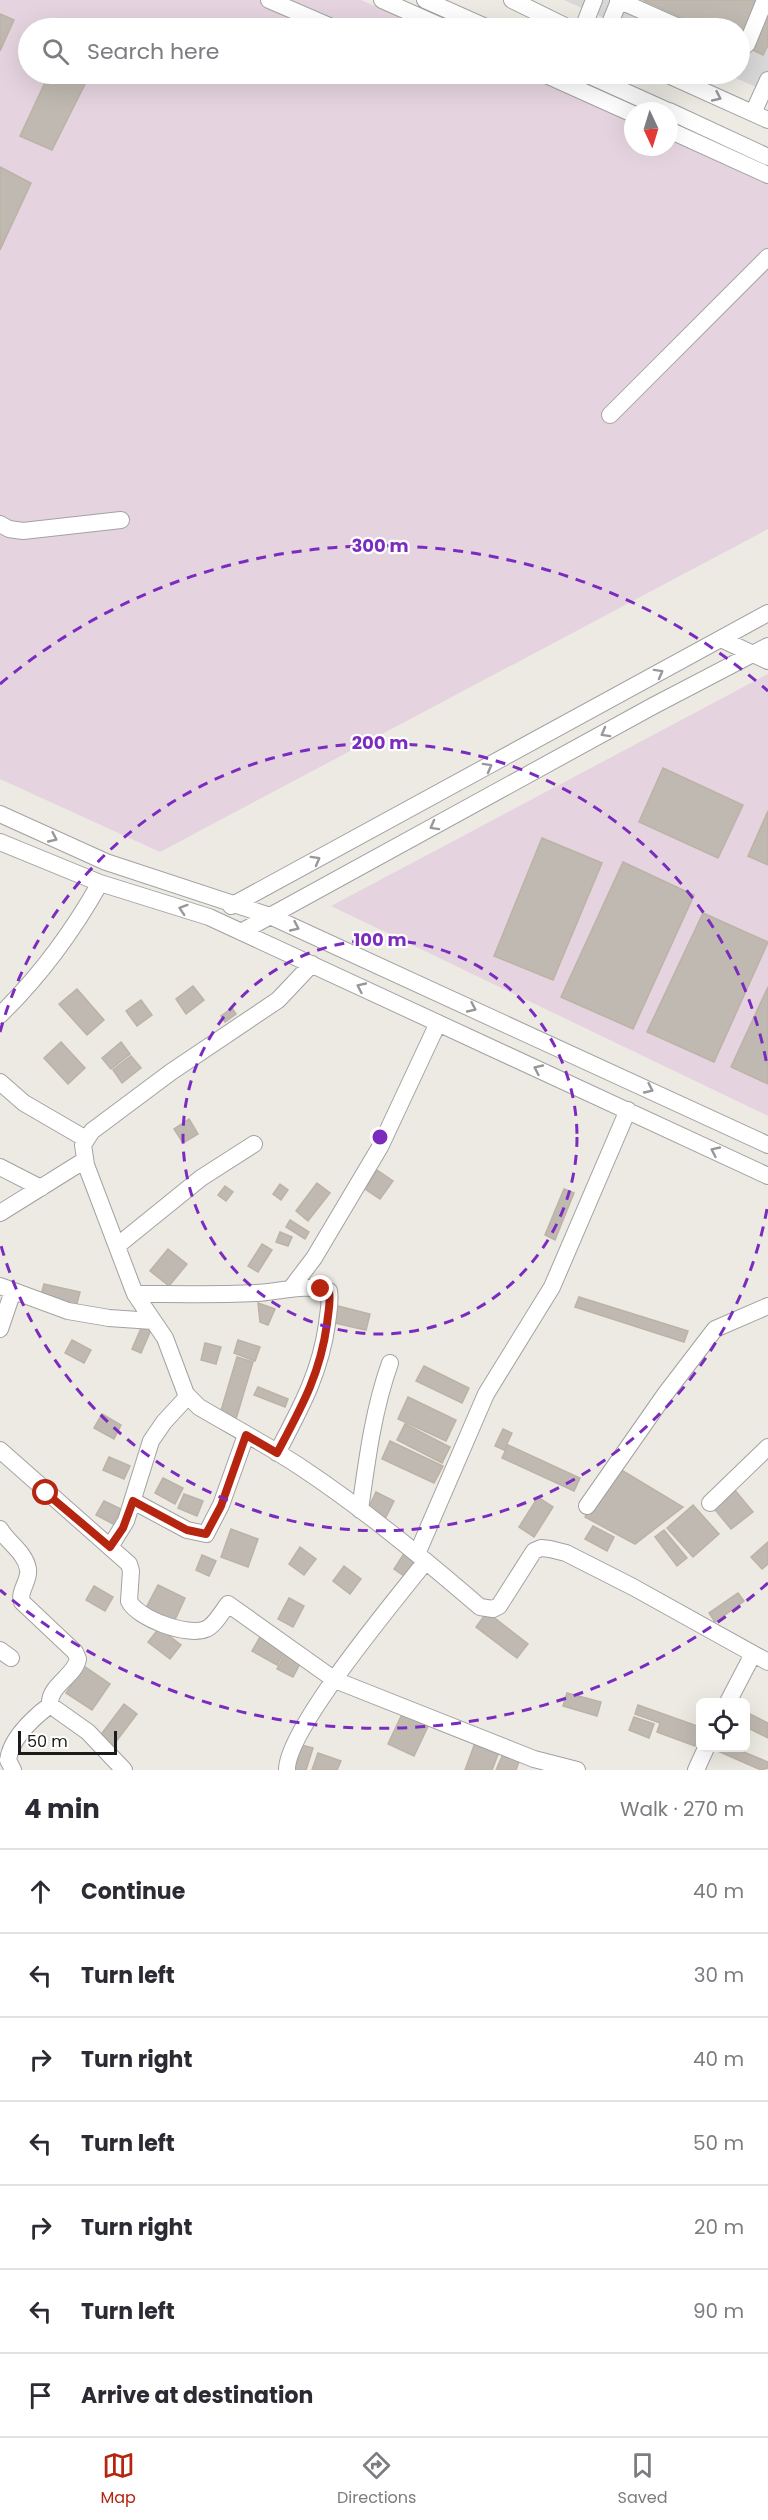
<!DOCTYPE html>
<html lang="en">
<head>
<meta charset="utf-8">
<style>
  body { margin:0; font-family:Poppins,sans-serif; background:#f2f2f3; color:#2b2b33 }
  .controls { position:absolute; right:18px; bottom:18px; display:grid; overflow:hidden; border-radius:9px; box-shadow:0 6px 24px #0002 }
  .controls button { width:54px; height:54px; display:grid; place-items:center; padding:0; border:0; border-bottom:2px solid #e1e1e2; background:#fff; color:#2b2b33; font:30px sans-serif }
  .compass { position:absolute; left:624px; top:102px; width:54px; height:54px; border-radius:50%; background:#fff; box-shadow:0 6px 24px #0002; rotate:176deg }
  .scale { position:absolute; left:18px; bottom:15px; width:99px; box-sizing:border-box; padding-left:6px; border:3px solid #1b1b1b; border-top:0; font-size:16px; line-height:21px; white-space:nowrap; color:#1b1b1b; -webkit-text-stroke:4px #fff; paint-order:stroke }
  .stop { position:absolute; width:18px; height:18px; margin:-14px; border:4px solid #b62510; border-radius:50%; background:#fff }
  .stop.end { background:#b62510; border-color:#fff; box-shadow:0 2px 6px #0008 }
  .list { margin:0; padding:0; list-style:none }
  h2 { display:flex; justify-content:space-between; align-items:center; height:78px; margin:0; padding:0 24px; font-size:26px }
  h2 small { font-size:20px; font-weight:400; color:#7c7c81 }
  .list li { display:grid; grid-template-columns:39px 1fr auto; gap:18px; align-items:center; box-sizing:border-box; height:84px; padding:0 24px; border-top:2px solid #e1e1e2 }
  .list b { display:block; font-size:22px; white-space:nowrap }
  .list em { font-size:20px; font-style:normal; color:#7c7c81 }
  .icon { flex:none; width:33px; height:33px; fill:none; stroke:currentColor; stroke-width:2; stroke-linecap:round; stroke-linejoin:round }
  .map { position:relative; flex:none; width:768px; height:1770px; overflow:hidden }
  .search { position:absolute; background:#fff; box-shadow:0 6px 24px #0002; left:18px; right:18px; top:18px; height:66px; display:flex; align-items:center; gap:15px; box-sizing:border-box; padding:0 21px; border-radius:33px; color:#7c7c81; font-size:22px }
  .sheet { height:666px; background:#fff }
  nav { display:flex; justify-content:space-around; align-items:center; box-sizing:border-box; height:84px; border-top:2px solid #e1e1e2; background:#fff; font-size:16px; color:#7c7c81 }
  nav a { display:grid; justify-items:center; gap:3px }
  nav .on { color:#b62510 }
  .map>svg:first-child { display:block }
  .residential { fill:#d9d8d8 }
  .industrial { fill:#e5d4df }
  .building { fill:#c0b9b2; stroke:#bcb2a5; stroke-width:1.5 }
  .lines { fill:none; stroke-linecap:round; stroke-linejoin:round }
  .minor-casing { stroke:#a2a2a2; stroke-width:18 }
  .minor { stroke:#fff; stroke-width:16 }
  .oneway { stroke:#989898 }
  .route { stroke:#b62510; stroke-width:8 }
  .ring { fill:none; stroke:#7b2cbf; stroke-width:3; stroke-dasharray:10 8 }
  .centre { fill:#7b2cbf; stroke:#fff; stroke-width:3 }
  .ring-label { font-size:18px; text-anchor:middle; font-weight:bold; fill:#7b2cbf; stroke:#fff; stroke-width:4.5; stroke-linejoin:round; paint-order:stroke }
</style>
</head>
<body>
<div class="map">
<svg width="768" height="1770" viewBox="0 0 768 1770">
  <rect width="100%" height="100%" fill="#eceae2"/>
  <!-- residential -->
  <path class="residential" d="M564 0H768V92L726 74H740V28H627Z"/>
  <!-- industrial -->
  <path class="industrial" d="M0 0H361L424 28H28V74H523L633 123V147H669V139L768 184V529L160 852 0 779Z
    M768 674V1116L331 906Z"/>
  <!-- building -->
  <path class="building" d="M643 0H768V45L763 55 740 44V28H705Z
    M0 14 14 20 0 51Z
    M49 74H90L52 150 20 136Z
    M0 167 31 183 0 250Z
    M663 768 743 805 718 858 639 822Z
    M768 811V865L748 856Z
    M542 838 602 863 553 980 494 956Z
    M623 862 694 895 633 1029 561 997Z
    M703 913 768 942 714 1062 647 1032Z
    M193 986 204 1000 186 1014 176 999Z
    M768 987V1084L731 1067Z
    M77 989 104 1020 87 1035 59 1004Z
    M141 1000 152 1015 137 1026 126 1011Z
    M232 1008 236 1014 225 1022 221 1016Z
    M61 1042 85 1068 68 1084 44 1058Z
    M121 1042 130 1054 111 1069 102 1058Z
    M131 1056 141 1068 122 1083 113 1070Z
    M189 1119 198 1134 183 1143 174 1129Z
    M377 1170 393 1181 380 1199 365 1189Z
    M317 1183 330 1193 308 1221 296 1211Z
    M280 1184 288 1190 281 1200 273 1194Z
    M225 1186 233 1192 226 1201 218 1195Z
    M564 1189 574 1193 555 1240 545 1235Z
    M290 1220 309 1232 305 1239 286 1227Z
    M280 1232 292 1237 288 1246 276 1242Z
    M262 1244 272 1250 258 1272 248 1266Z
    M168 1249 187 1264 169 1286 150 1271Z
    M44 1284 80 1292 76 1307 40 1299Z
    M579 1297 688 1331 684 1342 575 1307Z
    M258 1303 275 1309 268 1325 260 1322Z
    M334 1305 370 1314 366 1330 330 1322Z
    M142 1326 151 1330 141 1353 132 1349Z
    M72 1340 91 1350 84 1363 65 1353Z
    M238 1340 260 1347 255 1361 234 1353Z
    M205 1343 221 1347 216 1364 201 1360Z
    M237 1357 253 1362 236 1419 220 1414Z
    M424 1366 469 1388 462 1403 416 1381Z
    M258 1387 288 1399 285 1407 254 1395Z
    M408 1397 456 1420 446 1441 398 1419Z
    M102 1414 121 1425 114 1439 94 1428Z
    M405 1424 450 1447 442 1463 397 1440Z
    M503 1429 512 1433 504 1450 495 1446Z
    M390 1441 443 1466 434 1483 382 1459Z
    M508 1445 580 1478 574 1491 502 1458Z
    M109 1457 130 1466 124 1479 103 1470Z
    M618 1468 683 1507 635 1544 585 1517Z
    M163 1478 183 1488 175 1504 155 1493Z
    M733 1488 753 1512 731 1529 712 1506Z
    M376 1492 394 1501 384 1521 366 1513Z
    M184 1494 203 1501 197 1516 178 1508Z
    M538 1497 553 1507 534 1537 519 1527Z
    M104 1501 121 1509 113 1524 96 1515Z
    M693 1505 719 1534 693 1557 667 1528Z
    M593 1526 614 1537 607 1551 585 1539Z
    M231 1529 258 1539 248 1567 221 1557Z
    M664 1530 687 1558 677 1566 655 1537Z
    M768 1542V1564L762 1569 751 1557Z
    M300 1547 316 1559 304 1575 289 1564Z
    M407 1549 418 1556 404 1576 394 1569Z
    M202 1555 216 1561 209 1576 196 1570Z
    M344 1566 361 1579 350 1594 333 1581Z
    M158 1585 185 1598 174 1622 146 1608Z
    M94 1586 113 1597 105 1611 86 1600Z
    M738 1593 744 1601 715 1622 709 1613Z
    M289 1598 304 1606 293 1627 278 1619Z
    M487 1612 528 1644 517 1658 476 1627Z
    M159 1628 181 1645 170 1659 148 1642Z
    M260 1637 285 1650 277 1665 252 1651Z
    M286 1652 302 1660 293 1677 277 1669Z
    M84 1666 110 1684 92 1710 66 1693Z
    M567 1693 601 1702 597 1716 563 1706Z
    M124 1704 137 1714 112 1747 99 1737Z
    M638 1705 700 1727 695 1746 657 1732 660 1723 635 1714Z
    M404 1710 430 1722 414 1756 388 1744Z
    M746 1712 768 1723V1738L746 1727Z
    M634 1717 654 1724 649 1738 629 1730Z
    M475 1743 499 1752 492 1770H465Z
    M298 1744 313 1748 306 1770H290Z
    M711 1748H734L768 1762V1768L761 1770Z
    M504 1752 520 1759 516 1770H496Z
    M318 1753 341 1761 337 1770H312Z"/>
  <g class="lines">
    <!-- minor casing -->
    <g class="minor-casing">
      <path id="minor" d="M269 0 334 28
        M382 0 445 28
        M425 0 488 28
        M512 0 569 28
        M618 0 681 28
        M583 28 594 0
        M608 28 619 1
        M740 50 747 44 765 0
        M544 74 633 114
        M586 74 668 111
        M666 74 768 120
        M669 111 768 157
        M753 113 768 80
        M669 130 768 175
        M610 415 768 257
        M0 524 9 529 23 531 121 520
        M721 639 768 661
        M0 814 106 862 270 916 768 1145
        M0 842 100 883 209 917 768 1176
        M231 906 768 613
        M241 932 653 706 768 646
        M312 964 278 1000 171 1072 92 1131 83 1145 86 1165 135 1294 165 1338 186 1394 199 1407C233 1427 269 1446 302 1468 365 1510 423 1558 480 1607L493 1609 499 1606 534 1551 541 1548 550 1549 566 1553 633 1587 768 1662
        M0 1015C40 976 73 931 100 883
        M0 1082 24 1103 86 1139
        M0 1167 41 1188
        M0 1213 85 1160
        M117 1246 201 1178 254 1144
        M0 1286 68 1311 109 1318 153 1321
        M292 1287 314 1258 380 1147 438 1023
        M135 1294C175 1294 216 1295 256 1293 281 1292 304 1283 329 1291 331 1302 328 1313 327 1324 320 1374 300 1409 277 1453
        M0 1329 13 1291
        M0 1450 129 1564 131 1571 129 1601C137 1618 187 1637 206 1629 214 1626 222 1612 228 1604L335 1680 534 1759 577 1770
        M133 1501 187 1530 206 1534 221 1505 246 1435
        M710 1503 768 1447
        M587 1506 666 1393 715 1329 768 1306
        M360 1510C367 1460 373 1411 390 1363
        M0 1529C8 1543 25 1552 28 1569 30 1581 18 1591 22 1602L75 1652 78 1659C75 1676 48 1686 50 1705L88 1732 124 1770
        M110 1547 126 1521 151 1441 164 1422 188 1396
        M417 1554 486 1394 552 1287 628 1110
        M0 1650 11 1658
        M728 1702 753 1654
        M13 1770 8 1760C11 1738 33 1718 50 1705
        M287 1770C286 1730 397 1598 426 1561
        M696 1770 706 1748"/>
    </g>
    <!-- minor -->
    <use href="#minor" class="minor"/>
  </g>
  <!-- one-way arrows -->
  <defs><path id="oneway-chevron" d="M-2-3.5L2.5 0L-2 3.5" fill="none" stroke-width="1.6" stroke-linecap="round" stroke-linejoin="round" transform="scale(1.5)"/></defs>
  <g class="oneway">
    <use href="#oneway-chevron" transform="translate(717 97) rotate(25)"/>
    <use href="#oneway-chevron" transform="translate(659 673) rotate(-29)"/>
    <use href="#oneway-chevron" transform="translate(605 733) rotate(151)"/>
    <use href="#oneway-chevron" transform="translate(488 767) rotate(-29)"/>
    <use href="#oneway-chevron" transform="translate(434 826) rotate(151)"/>
    <use href="#oneway-chevron" transform="translate(53 838) rotate(25)"/>
    <use href="#oneway-chevron" transform="translate(316 860) rotate(-29)"/>
    <use href="#oneway-chevron" transform="translate(183 909) rotate(-162)"/>
    <use href="#oneway-chevron" transform="translate(295 927) rotate(25)"/>
    <use href="#oneway-chevron" transform="translate(361 987) rotate(-155)"/>
    <use href="#oneway-chevron" transform="translate(472 1008) rotate(25)"/>
    <use href="#oneway-chevron" transform="translate(538 1069) rotate(-155)"/>
    <use href="#oneway-chevron" transform="translate(649 1089) rotate(25)"/>
    <use href="#oneway-chevron" transform="translate(715 1151) rotate(-155)"/>
  </g>
  <g class="lines">
    <!-- route -->
    <path class="route" d="M46 1493 110 1547 123 1528 133 1501 187 1530 206 1534 221 1506 246 1435 277 1453C301 1408 320 1375 327 1324 328 1313 331 1302 329 1292L321 1289"/>
  </g>
  <!-- distance rings -->
  <g class="ring">
    <circle cx="380" cy="1137" r="197"/>
    <path d="M767 1209A394 394 0 0 1 0 1242M0 1032A394 394 0 0 1 767 1065"/>
    <path d="M768 1583A591 591 0 0 1 0 1590M0 684A591 591 0 0 1 768 691"/>
  </g>
  <circle cx="380" cy="1137" r="9" class="centre"/>
  <g class="ring-label">
    <text x="380" y="552">300 m</text>
    <text x="380" y="749">200 m</text>
    <text x="380" y="946">100 m</text>
  </g>
</svg>
<div class="controls">
<button><svg class="icon" aria-label="locate" viewBox="0 0 24 24"><circle cx="12" cy="12" r="6"/><path d="M12 2v4M12 18v4M2 12h4M18 12h4"/></svg></button>
</div>
<svg class="compass" viewBox="-18 -18 36 36"><path d="M0-13l5 13h-10z" fill="#e53935"/><path d="M0 13l5-13h-10z" fill="#7c7c81"/></svg>
<div class="scale">50 m</div>
<div class="stop" style="left:46px;top:1493px"></div>
<div class="stop end" style="left:321px;top:1289px"></div>
<div class="search"><svg class="icon" aria-label="search" viewBox="0 0 24 24"><circle cx="10" cy="10" r="6"/><path d="M15 15l6 6"/></svg>Search here</div>
</div>
<section class="sheet">
<h2>4 min<small>Walk · 270 m</small></h2>
<ul class="list">
<li><svg class="icon" aria-label="ahead" viewBox="0 0 24 24"><path d="M12 20V5M6 11l6-6 6 6"/></svg><div><b>Continue</b></div><em>40 m</em></li>
<li><svg class="icon" aria-label="left" viewBox="0 0 24 24"><path d="M17 20v-9H6M10 6l-5 5 5 5"/></svg><div><b>Turn left</b></div><em>30 m</em></li>
<li><svg class="icon" aria-label="right" viewBox="0 0 24 24"><path d="M7 20v-9h11M14 6l5 5-5 5"/></svg><div><b>Turn right</b></div><em>40 m</em></li>
<li><svg class="icon" aria-label="left" viewBox="0 0 24 24"><path d="M17 20v-9H6M10 6l-5 5 5 5"/></svg><div><b>Turn left</b></div><em>50 m</em></li>
<li><svg class="icon" aria-label="right" viewBox="0 0 24 24"><path d="M7 20v-9h11M14 6l5 5-5 5"/></svg><div><b>Turn right</b></div><em>20 m</em></li>
<li><svg class="icon" aria-label="left" viewBox="0 0 24 24"><path d="M17 20v-9H6M10 6l-5 5 5 5"/></svg><div><b>Turn left</b></div><em>90 m</em></li>
<li><svg class="icon" aria-label="arrive" viewBox="0 0 24 24"><path d="M6 21V4h12l-3 4 3 4H6"/></svg><div><b>Arrive at destination</b></div></li>
</ul>
</section>
<nav>
<a class="on"><svg class="icon" aria-label="map" viewBox="0 0 24 24"><path d="M3 6l6-2 6 2 6-2v14l-6 2-6-2-6 2zM9 4v14M15 6v14"/></svg>Map</a>
<a><svg class="icon" aria-label="directions" viewBox="0 0 24 24"><path d="M12 3l9 9-9 9-9-9zM9 14v-3h6M13 9l2 2-2 2"/></svg>Directions</a>
<a><svg class="icon" aria-label="saved" viewBox="0 0 24 24"><path d="M7 4h10v16l-5-4-5 4z"/></svg>Saved</a>
</nav>
</body>
</html>
